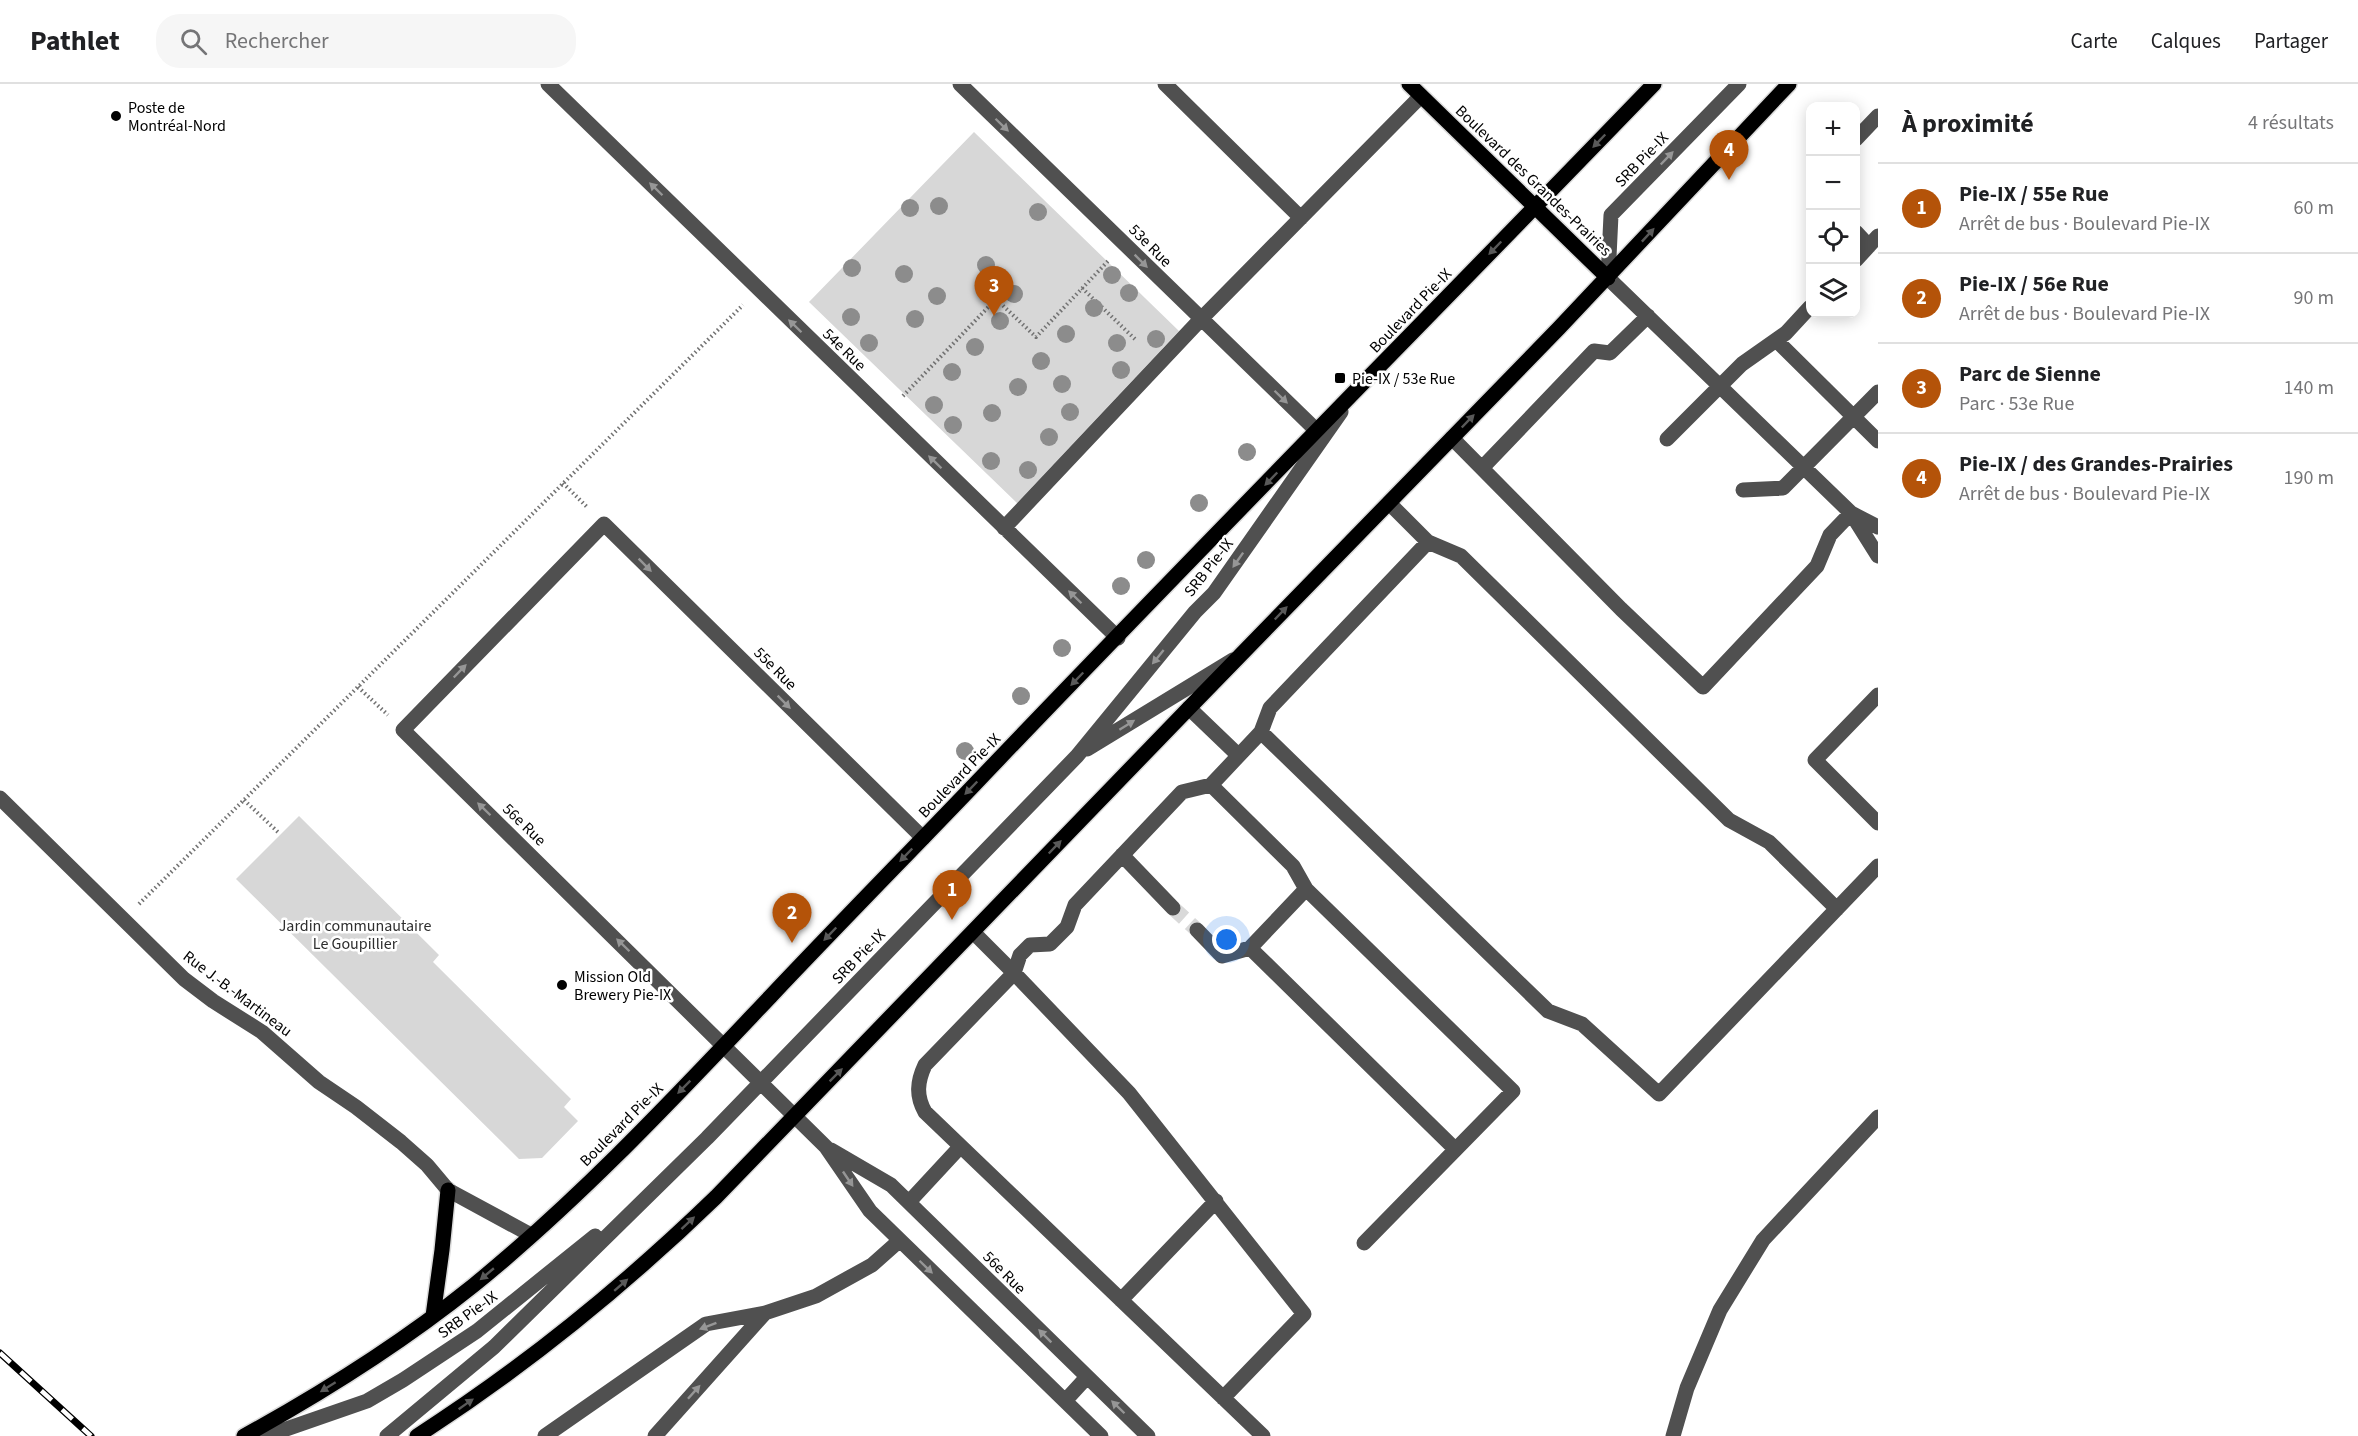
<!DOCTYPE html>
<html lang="fr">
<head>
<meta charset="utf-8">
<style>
  body { margin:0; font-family:"Source Sans 3",sans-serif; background:#f6f6f6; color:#202124 }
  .controls { position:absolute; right:18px; top:18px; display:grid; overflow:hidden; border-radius:12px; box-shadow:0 3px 15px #0003 }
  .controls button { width:54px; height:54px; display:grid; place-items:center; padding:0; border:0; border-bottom:2px solid #e0e0e0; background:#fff; color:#202124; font:30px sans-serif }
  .you { position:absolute; left:1227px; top:856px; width:21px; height:21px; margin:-15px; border:4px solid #fff; border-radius:50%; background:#1a73e8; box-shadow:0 0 0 9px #1a73e833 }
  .badge { display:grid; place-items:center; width:39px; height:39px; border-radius:50%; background:#b45309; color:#fff; font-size:20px; font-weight:700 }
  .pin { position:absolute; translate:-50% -50px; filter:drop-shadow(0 2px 3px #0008) }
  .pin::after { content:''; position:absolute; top:32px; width:21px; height:18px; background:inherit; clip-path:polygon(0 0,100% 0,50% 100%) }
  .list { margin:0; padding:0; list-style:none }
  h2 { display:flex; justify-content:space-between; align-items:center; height:78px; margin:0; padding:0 24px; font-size:26px }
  h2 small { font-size:20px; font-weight:400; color:#757577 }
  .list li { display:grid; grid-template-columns:39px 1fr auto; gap:18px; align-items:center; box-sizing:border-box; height:90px; padding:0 24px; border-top:2px solid #e0e0e0 }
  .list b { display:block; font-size:22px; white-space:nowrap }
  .list p { margin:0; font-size:20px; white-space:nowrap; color:#757577 }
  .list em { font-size:20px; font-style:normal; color:#757577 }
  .icon { flex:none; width:33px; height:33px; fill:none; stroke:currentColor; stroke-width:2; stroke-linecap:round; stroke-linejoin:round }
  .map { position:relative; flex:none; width:1878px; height:1352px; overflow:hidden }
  header { display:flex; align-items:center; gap:36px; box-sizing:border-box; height:84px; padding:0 30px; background:#fff; border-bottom:2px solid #e0e0e0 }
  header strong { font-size:28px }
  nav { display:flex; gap:33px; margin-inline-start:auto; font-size:21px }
  .search { width:420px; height:54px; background:#f6f6f6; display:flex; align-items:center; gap:15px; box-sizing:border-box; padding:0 21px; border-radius:24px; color:#757577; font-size:22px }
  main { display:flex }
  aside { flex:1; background:#fff }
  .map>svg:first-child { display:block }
  .green { fill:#d7d7d7 }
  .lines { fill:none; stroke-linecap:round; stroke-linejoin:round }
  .minor-tunnel { stroke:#d9d9d9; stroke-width:15; stroke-dasharray:15 8; stroke-linecap:butt }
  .major-casing { stroke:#dbdbdb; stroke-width:18 }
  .path { stroke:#727272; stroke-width:4; stroke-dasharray:1.5 3; stroke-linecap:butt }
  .minor { stroke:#505050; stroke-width:15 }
  .major { stroke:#000; stroke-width:15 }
  .rail-casing { stroke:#000; stroke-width:7 }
  .rail { stroke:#fff; stroke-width:4.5; stroke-dasharray:14; stroke-linecap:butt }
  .tree { fill:#8c8c8c }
  .oneway { fill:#969696 }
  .oneway2 { fill:#595959 }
  .poi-dot { fill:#000; stroke:#fff; stroke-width:2 }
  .labels { text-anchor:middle; stroke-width:5; stroke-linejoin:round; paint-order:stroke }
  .poi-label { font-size:16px; fill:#000; stroke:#fff; text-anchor:start }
  .street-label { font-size:16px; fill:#000; stroke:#fff }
  .park-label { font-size:16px; fill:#2e2e2e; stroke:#fff }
</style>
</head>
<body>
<header>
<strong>Pathlet</strong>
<div class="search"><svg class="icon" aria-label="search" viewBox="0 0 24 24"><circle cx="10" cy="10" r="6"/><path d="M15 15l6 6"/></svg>Rechercher</div>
<nav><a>Carte</a><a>Calques</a><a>Partager</a></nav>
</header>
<main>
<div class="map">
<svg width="1878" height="1352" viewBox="0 0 1878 1352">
  <rect width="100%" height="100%" fill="#fff"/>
  <!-- green -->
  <path class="green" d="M974 48 1179 247 1017 419 809 218Z
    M299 732 439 871 433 878 571 1015 564 1023 578 1037 542 1074 519 1075 236 795Z"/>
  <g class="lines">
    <!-- minor-tunnel -->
    <path class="minor-tunnel" d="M1173 824 1197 846"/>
    <!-- major casing -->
    <g class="major-casing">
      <path id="major" d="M1409 0 1608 194
        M433 1232 442 1166 448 1106
        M244 1352C324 1308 403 1258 474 1201 581 1114 676 1012 771 912 838 841 907 771 975 700 1199 465 1428 234 1654 0
        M417 1352C526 1282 623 1203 716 1113L1189 624 1559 244 1789 0"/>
    </g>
    <!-- path -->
    <path class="path" d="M1082 204 1137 257
      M903 312 996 215 1036 253 1109 176
      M563 399 588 424
      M358 603 388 631
      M244 716 280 750
      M139 820 743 221"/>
    <!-- minor -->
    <path class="minor" d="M548 0 1118 554
      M960 0 1317 347
      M1165 0 1301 134
      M1739 0 1611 131 1608 194 1851 429 1878 472
      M1856 55 1878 32
      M1856 148 1869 162
      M1856 176 1878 152
      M1776 256 1878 357
      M1452 354 1621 525 1703 603 1817 482 1830 451 1851 429
      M1667 355 1742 280 1786 249 1810 223
      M1482 384 1594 267 1610 269 1648 232
      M1743 406 1783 404 1878 308
      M1851 429 1878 443
      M1004 444 1201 235 1421 12
      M1428 458 1461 472 1729 736 1769 758 1837 825
      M1878 611 1815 676 1878 739
      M1189 624 1238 671
      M1261 648 1548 927 1582 940 1659 1010 1878 782
      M1087 665 1233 576
      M1211 701 1293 782 1306 805
      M0 714 184 895 213 917 262 948 319 998 356 1023 401 1058 427 1081 448 1106 531 1151
      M923 754 604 440 403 646 826 1063 870 1127 1101 1352
      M1122 771 1173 824
      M1197 846 1222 872 1250 864 1455 1065
      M973 848 1014 889 925 981C917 998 916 1012 925 1028L1263 1352
      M1250 864 1306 805 1513 1007 1364 1159
      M831 1066 891 1101 1148 1352
      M909 1118 960 1063
      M1121 1216 1216 1117
      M1223 1314 1304 1230 1129 1009 1014 889 1020 871 1030 861 1050 860 1067 843 1075 821 1182 708 1211 701 1261 648 1270 624 1428 458 1389 419
      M1065 1317 1087 1293
      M266 1352 367 1317 403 1296 477 1247 595 1152
      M387 1352 494 1263 707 1054 1077 672 1195 528 1214 509 1341 328
      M545 1352 706 1240 765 1229 816 1212 872 1181 899 1157
      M655 1352 765 1229
      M1673 1352 1687 1304 1720 1226 1763 1156 1878 1033"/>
    <!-- major -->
    <use href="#major" class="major"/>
    <!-- rail casing -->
    <g class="rail-casing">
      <path id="rail" d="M0 1269 91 1352"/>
    </g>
    <!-- rail -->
    <use href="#rail" class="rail"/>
  </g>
  <!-- trees -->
  <g class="tree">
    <circle cx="939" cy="122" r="9"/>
    <circle cx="910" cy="124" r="9"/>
    <circle cx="1038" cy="128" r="9"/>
    <circle cx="986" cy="181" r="9"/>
    <circle cx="852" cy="184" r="9"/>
    <circle cx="904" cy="190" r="9"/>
    <circle cx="1112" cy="191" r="9"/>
    <circle cx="1129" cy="209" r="9"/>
    <circle cx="1014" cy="210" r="9"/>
    <circle cx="937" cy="212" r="9"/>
    <circle cx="1094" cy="224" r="9"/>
    <circle cx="851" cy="233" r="9"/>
    <circle cx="915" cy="235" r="9"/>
    <circle cx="1000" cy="237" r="9"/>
    <circle cx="1066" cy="250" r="9"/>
    <circle cx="1156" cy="255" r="9"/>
    <circle cx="869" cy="259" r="9"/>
    <circle cx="1117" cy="259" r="9"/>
    <circle cx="975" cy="263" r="9"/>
    <circle cx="1041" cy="277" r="9"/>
    <circle cx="1121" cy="286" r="9"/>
    <circle cx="952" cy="288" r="9"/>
    <circle cx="1062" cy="300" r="9"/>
    <circle cx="1018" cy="303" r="9"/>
    <circle cx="934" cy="321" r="9"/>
    <circle cx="1070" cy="328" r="9"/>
    <circle cx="992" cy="329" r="9"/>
    <circle cx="953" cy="341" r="9"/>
    <circle cx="1049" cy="353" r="9"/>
    <circle cx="1247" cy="368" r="9"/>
    <circle cx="991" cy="377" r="9"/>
    <circle cx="1028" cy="386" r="9"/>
    <circle cx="1199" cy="419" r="9"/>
    <circle cx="1146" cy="476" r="9"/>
    <circle cx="1121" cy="502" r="9"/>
    <circle cx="1062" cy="564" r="9"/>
    <circle cx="1021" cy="612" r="9"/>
    <circle cx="965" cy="667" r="9"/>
  </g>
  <!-- one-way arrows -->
  <defs><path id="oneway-solid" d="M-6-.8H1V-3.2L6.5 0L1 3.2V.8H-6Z" transform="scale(1.5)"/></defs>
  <g class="oneway">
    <use href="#oneway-solid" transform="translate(1002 41) rotate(44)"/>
    <use href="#oneway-solid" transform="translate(1667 74) rotate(-46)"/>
    <use href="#oneway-solid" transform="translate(656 105) rotate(-136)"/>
    <use href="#oneway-solid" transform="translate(1141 177) rotate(45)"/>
    <use href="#oneway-solid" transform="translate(795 242) rotate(-136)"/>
    <use href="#oneway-solid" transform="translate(1281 313) rotate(44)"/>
    <use href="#oneway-solid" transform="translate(935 378) rotate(-136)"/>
    <use href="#oneway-solid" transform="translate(1238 476) rotate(125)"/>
    <use href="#oneway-solid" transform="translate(645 481) rotate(45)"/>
    <use href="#oneway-solid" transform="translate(1075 513) rotate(-136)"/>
    <use href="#oneway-solid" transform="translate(1158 573) rotate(129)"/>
    <use href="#oneway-solid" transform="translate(460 587) rotate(-46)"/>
    <use href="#oneway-solid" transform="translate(784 618) rotate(45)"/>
    <use href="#oneway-solid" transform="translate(1127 641) rotate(-32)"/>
    <use href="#oneway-solid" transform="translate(484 725) rotate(-136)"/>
    <use href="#oneway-solid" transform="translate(623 861) rotate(-136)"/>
    <use href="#oneway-solid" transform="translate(848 1095) rotate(56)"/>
    <use href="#oneway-solid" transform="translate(926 1183) rotate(44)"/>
    <use href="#oneway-solid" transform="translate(708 1242) rotate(159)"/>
    <use href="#oneway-solid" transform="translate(1045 1252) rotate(-135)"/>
    <use href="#oneway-solid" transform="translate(694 1308) rotate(-48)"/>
    <use href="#oneway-solid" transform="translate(1118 1323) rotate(-136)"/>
  </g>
  <g class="oneway2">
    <use href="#oneway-solid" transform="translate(1599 57) rotate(134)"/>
    <use href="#oneway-solid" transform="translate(1648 151) rotate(-47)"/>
    <use href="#oneway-solid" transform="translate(1495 164) rotate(134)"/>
    <use href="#oneway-solid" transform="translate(1468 337) rotate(-46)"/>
    <use href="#oneway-solid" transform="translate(1271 395) rotate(134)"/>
    <use href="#oneway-solid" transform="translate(1281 529) rotate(-46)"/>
    <use href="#oneway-solid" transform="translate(1077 595) rotate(134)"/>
    <use href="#oneway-solid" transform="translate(971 704) rotate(134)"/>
    <use href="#oneway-solid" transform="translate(1055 763) rotate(-46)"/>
    <use href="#oneway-solid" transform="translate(906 771) rotate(134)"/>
    <use href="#oneway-solid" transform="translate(830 850) rotate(134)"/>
    <use href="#oneway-solid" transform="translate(836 991) rotate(-45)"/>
    <use href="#oneway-solid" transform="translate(684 1003) rotate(135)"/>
    <use href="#oneway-solid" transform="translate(688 1139) rotate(-43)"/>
    <use href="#oneway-solid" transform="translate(487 1190) rotate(140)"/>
    <use href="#oneway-solid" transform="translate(621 1201) rotate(-41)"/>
    <use href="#oneway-solid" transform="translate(328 1303) rotate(148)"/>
    <use href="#oneway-solid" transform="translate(466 1320) rotate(-35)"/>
  </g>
  <!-- markers -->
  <g class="poi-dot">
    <circle cx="116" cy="32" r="6"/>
    <rect x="1334" y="288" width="12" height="12" rx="3"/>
    <circle cx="562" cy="901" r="6"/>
  </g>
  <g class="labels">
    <!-- poi labels -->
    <g class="poi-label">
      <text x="128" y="29">Poste de<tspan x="128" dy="18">Montréal-Nord</tspan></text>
      <text x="1352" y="300">Pie-IX / 53e Rue</text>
      <text x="574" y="898">Mission Old<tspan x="574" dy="18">Brewery Pie-IX</tspan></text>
    </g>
    <!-- street labels -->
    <g class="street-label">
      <text transform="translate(1641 75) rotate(-46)" y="6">SRB Pie-IX</text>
      <text transform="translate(1534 96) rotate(44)" y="6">Boulevard des Grandes-Prairies</text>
      <text transform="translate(1151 161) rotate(45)" y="6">53e Rue</text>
      <text transform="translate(1410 226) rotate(-46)" y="6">Boulevard Pie-IX</text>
      <text transform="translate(845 265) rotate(44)" y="6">54e Rue</text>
      <text transform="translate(1208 483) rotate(-52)" y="6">SRB Pie-IX</text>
      <text transform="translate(776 584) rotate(45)" y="6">55e Rue</text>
      <text transform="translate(959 691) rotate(-46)" y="6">Boulevard Pie-IX</text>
      <text transform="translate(525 740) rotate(44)" y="6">56e Rue</text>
      <text transform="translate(858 872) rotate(-46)" y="6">SRB Pie-IX</text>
      <text transform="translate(238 909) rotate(37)" y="6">Rue J.-B.-Martineau</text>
      <text transform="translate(621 1040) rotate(-45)" y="6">Boulevard Pie-IX</text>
      <text transform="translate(1005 1188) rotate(45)" y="6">56e Rue</text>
      <text transform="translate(467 1230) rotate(-36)" y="6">SRB Pie-IX</text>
    </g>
    <!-- park labels -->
    <g class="park-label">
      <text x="355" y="847">Jardin communautaire<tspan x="355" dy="18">Le Goupillier</tspan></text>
    </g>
  </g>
</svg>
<div class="controls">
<button>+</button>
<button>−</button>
<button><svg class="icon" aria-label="locate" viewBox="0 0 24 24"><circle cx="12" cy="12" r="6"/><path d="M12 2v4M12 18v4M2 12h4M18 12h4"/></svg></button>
<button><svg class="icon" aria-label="layers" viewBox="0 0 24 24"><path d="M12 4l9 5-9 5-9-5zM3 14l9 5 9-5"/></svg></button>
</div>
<div class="you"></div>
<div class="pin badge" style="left:952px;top:836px">1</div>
<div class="pin badge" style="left:792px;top:859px">2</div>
<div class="pin badge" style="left:994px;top:232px">3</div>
<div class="pin badge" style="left:1729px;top:96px">4</div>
</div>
<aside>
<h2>À proximité<small>4 résultats</small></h2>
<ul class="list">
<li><span class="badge">1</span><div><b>Pie-IX / 55e Rue</b><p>Arrêt de bus · Boulevard Pie-IX</p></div><em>60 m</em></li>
<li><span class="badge">2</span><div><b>Pie-IX / 56e Rue</b><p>Arrêt de bus · Boulevard Pie-IX</p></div><em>90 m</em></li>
<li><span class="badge">3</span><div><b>Parc de Sienne</b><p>Parc · 53e Rue</p></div><em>140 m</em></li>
<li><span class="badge">4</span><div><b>Pie-IX / des Grandes-Prairies</b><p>Arrêt de bus · Boulevard Pie-IX</p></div><em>190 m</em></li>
</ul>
</aside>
</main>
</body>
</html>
